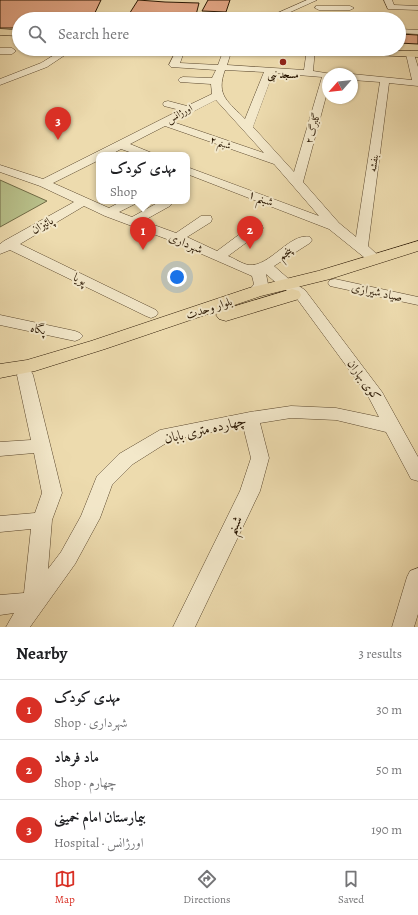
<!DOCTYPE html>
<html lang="en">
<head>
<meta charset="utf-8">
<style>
  body { margin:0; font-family:Alegreya,Amiri,serif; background:#f2f2f2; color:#202124 }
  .compass { position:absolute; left:322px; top:68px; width:36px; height:36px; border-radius:50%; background:#fff; box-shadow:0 1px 3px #0004; rotate:243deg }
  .you { position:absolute; left:177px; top:277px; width:14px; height:14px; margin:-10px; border:3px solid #fff; border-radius:50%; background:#1a73e8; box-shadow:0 0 0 6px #1a73e833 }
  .badge { display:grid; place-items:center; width:26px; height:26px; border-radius:50%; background:#d93025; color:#fff; font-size:13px; font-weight:700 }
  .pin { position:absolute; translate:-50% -33px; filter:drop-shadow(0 1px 2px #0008) }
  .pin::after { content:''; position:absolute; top:21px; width:14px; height:12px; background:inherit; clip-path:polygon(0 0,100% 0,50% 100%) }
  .popup { position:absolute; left:96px; top:152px; width:94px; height:52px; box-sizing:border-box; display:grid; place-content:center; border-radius:8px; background:#fff; filter:drop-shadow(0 1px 3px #0005); font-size:13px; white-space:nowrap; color:#757577 }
  .popup b { font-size:15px; color:#202124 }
  .popup::after { content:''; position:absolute; left:50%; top:100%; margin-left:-8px; border:8px solid transparent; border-top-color:#fff }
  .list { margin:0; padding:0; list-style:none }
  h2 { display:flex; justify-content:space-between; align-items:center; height:52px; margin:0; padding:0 16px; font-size:17px }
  h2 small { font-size:13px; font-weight:400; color:#757577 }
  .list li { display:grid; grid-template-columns:26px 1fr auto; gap:12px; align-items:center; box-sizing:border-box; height:60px; padding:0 16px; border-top:1px solid #e0e0e0 }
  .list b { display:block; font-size:15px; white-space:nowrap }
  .list p { margin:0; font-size:13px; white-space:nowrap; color:#757577 }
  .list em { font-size:13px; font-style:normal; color:#757577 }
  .icon { flex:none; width:22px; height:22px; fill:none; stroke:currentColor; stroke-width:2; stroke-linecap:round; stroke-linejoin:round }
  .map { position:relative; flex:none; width:418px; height:627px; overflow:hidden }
  .search { position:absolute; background:#fff; box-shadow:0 1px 3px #0004; left:12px; right:12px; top:12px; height:44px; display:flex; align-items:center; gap:10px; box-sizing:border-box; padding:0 14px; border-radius:22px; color:#757577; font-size:15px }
  .sheet { height:232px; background:#fff }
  nav { display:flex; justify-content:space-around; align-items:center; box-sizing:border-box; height:56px; border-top:1px solid #e0e0e0; background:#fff; font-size:11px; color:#757577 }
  nav a { display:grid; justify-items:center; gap:2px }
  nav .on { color:#d93025 }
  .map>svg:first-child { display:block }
  .green { fill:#b8c08a; stroke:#706b46 }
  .building { fill:#e2a584; stroke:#291602 }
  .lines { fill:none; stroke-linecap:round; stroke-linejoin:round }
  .minor-casing { stroke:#5a472d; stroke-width:1 }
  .major-casing { stroke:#291602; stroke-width:1 }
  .minor { fill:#f3e8ca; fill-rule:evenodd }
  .major { fill:#eddbae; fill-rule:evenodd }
  .poi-dot { fill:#8f2418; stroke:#f3e8ca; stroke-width:1.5 }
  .labels { text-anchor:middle; stroke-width:4; stroke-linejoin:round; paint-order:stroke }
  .far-poi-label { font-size:10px; font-weight:bold; fill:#291602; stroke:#f3e8ca }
  .far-street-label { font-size:10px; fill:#291602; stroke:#f3e8ca }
  .street-label { font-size:12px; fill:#291602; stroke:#f3e8ca }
  .near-street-label { font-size:14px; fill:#291602; stroke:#f3e8ca }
</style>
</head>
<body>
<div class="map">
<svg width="418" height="627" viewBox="0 0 418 627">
  <rect width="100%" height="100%" fill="#eddbae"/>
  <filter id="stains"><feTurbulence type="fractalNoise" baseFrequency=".005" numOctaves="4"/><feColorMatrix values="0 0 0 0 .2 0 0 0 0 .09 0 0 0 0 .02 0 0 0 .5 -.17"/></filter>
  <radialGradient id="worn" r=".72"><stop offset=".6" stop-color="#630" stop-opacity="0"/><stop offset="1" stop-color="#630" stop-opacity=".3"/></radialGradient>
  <!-- green -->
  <path class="green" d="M0 180 47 201 0 227Z"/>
  <!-- building -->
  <path class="building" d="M0 0H101L92 19H19V28H0Z
    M138 0 165 2 199 3 195 19H126Z
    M208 0H230L226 12 202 11Z
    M399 34 418 35V44L399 43Z"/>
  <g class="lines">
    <!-- minor casing -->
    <g class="minor-casing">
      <path id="minor" d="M307 0H317L275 19H264Z
        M384 0H392L394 5 418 6V10L388 9Z
        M316 6H350L354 8 350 10H319L315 8Z
        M399 29 418 30V34L399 33Z
        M0 48H12L16 51 12 54H0Z
        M64 49H74L47 67 0 85V79L41 63Z
        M177 49H185L180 63 218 65 224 49H232L227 65 304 70 307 49H315L313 71 332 74H328V89L303 182 339 223 356 237 380 82 352 80V74L412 80 406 54 410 51 414 54 418 67V86L389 83 368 246 382 259 380 262 375 263 370 262 329 229 187 174V167L319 216 274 164 165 126 130 144 152 153 154 155H138L121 149 110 155H99V160L53 183 109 208 122 201H137L135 204 119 212 132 217 161 201H171L172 203 170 206 143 221 176 233 201 216H211L212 219 211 222 187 237 217 251 252 225H262L263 228 262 231 228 256C234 258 242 264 249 265 270 267 290 232 310 237L312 240 310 243 274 266 291 281 305 290 382 392 418 457V481L411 479 386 432 336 420 291 418 260 423 269 458 260 491 195 627H173L240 491 251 458 243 426 171 440 133 464 112 485 100 518 75 564 30 627H6L14 613 0 615V595L24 593 31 529 0 532V516L35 513 42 493 34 453 0 456V442L31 440 17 375 19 371 25 370 31 371 33 375 62 493 52 520 48 569 61 552 81 516 97 476 119 454 160 430 250 412 291 406 336 408 379 417 367 394 295 296 281 287 266 274 268 284 260 295 255 296 250 295 248 292 254 284 252 276 172 241 105 216 84 206 20 244 156 310 158 313 156 316 151 318 146 316 10 250 0 254V244L4 241 74 202 40 186 0 172V165L43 179 180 110 164 106 163 104 164 102 168 101 187 106 212 94 211 84 180 82 178 80 180 78 183 77 212 78 216 70 171 67 169 65ZM225 70 264 72 245 119C229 102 215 96 225 70ZM273 73 322 77 294 172 253 127ZM216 100 264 153 173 122Z
        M335 279 418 297V305L330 286 328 283 330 280Z
        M0 315 75 331 80 333 83 336 80 339 75 341 0 325Z
        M418 568V614L414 627H392L407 577 410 571Z"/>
    </g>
    <!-- major casing -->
    <g class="major-casing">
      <path id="major" d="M0 29 19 30V36L0 35Z
        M300 49 418 51V57L305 52Z
        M418 241V251L330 279 261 296 105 349 35 371 0 378V364L27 360 91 341 249 288 318 271Z
        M292 289 299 291 301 295 299 299 226 321 219 319 216 315 219 311Z"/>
    </g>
    <!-- minor -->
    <use href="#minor" class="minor"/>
    <!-- major -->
    <use href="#major" class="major"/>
  </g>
  <!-- markers -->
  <circle class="poi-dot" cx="283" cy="62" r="4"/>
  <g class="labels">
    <!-- far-poi labels -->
    <g class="far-poi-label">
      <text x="283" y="78">مسجد نبی</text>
    </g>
    <!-- far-street labels -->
    <g class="far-street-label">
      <text transform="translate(179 113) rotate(-28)" y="4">اورژانس</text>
      <text transform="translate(312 128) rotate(-74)" y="4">گلبرگ ۲</text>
      <text transform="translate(221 142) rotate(19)" y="4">شبنم ۲</text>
      <text transform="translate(373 163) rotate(-82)" y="4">بنفشه</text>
    </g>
    <!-- street labels -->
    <g class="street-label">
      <text transform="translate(261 198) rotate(21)" y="4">شبنم ۱</text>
      <text transform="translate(42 225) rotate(-30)" y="4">پائیزان</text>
      <text transform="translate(186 243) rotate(23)" y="4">شهرداری</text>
      <text transform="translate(285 253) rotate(-33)" y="4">پنجم</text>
      <text transform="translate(80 279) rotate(26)" y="4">پویا</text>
      <text transform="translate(377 292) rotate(12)" y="4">صیاد شیرازی</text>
      <text transform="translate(209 308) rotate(-18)" y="4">بلوار وحدت</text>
      <text transform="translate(38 329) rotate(12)" y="4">پگاه</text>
      <text transform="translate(364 380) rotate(54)" y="4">کوی بهاران</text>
    </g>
    <!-- near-street labels -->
    <g class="near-street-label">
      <text transform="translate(205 429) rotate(-13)" y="5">چهارده متری بابان</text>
      <text transform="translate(234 525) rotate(-64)" y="5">شبنم</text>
    </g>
  </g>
  <rect width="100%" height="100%" filter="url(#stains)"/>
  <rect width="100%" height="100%" fill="url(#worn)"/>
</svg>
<svg class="compass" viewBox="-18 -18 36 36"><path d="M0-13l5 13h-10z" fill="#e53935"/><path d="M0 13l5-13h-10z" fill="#757577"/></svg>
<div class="you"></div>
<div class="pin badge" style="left:143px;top:250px">1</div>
<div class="popup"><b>مهدی کودک</b>Shop</div>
<div class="pin badge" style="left:250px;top:249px">2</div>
<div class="pin badge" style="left:58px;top:140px">3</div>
<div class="search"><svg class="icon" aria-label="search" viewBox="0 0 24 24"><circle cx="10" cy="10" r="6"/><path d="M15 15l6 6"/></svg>Search here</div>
</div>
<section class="sheet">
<h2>Nearby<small>3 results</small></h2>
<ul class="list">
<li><span class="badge">1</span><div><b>مهدی کودک</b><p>Shop · شهرداری</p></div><em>30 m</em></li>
<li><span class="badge">2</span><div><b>ماد فرهاد</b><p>Shop · چهارم</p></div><em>50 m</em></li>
<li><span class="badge">3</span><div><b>بیمارستان امام خمینی</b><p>Hospital · اورژانس</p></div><em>190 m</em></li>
</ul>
</section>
<nav>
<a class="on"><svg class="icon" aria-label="map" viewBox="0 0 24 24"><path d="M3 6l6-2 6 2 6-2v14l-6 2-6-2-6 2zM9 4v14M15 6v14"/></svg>Map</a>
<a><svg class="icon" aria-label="directions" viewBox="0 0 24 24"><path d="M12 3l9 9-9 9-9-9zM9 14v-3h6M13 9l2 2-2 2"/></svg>Directions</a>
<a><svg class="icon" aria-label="saved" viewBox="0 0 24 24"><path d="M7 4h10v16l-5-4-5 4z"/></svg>Saved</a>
</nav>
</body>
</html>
